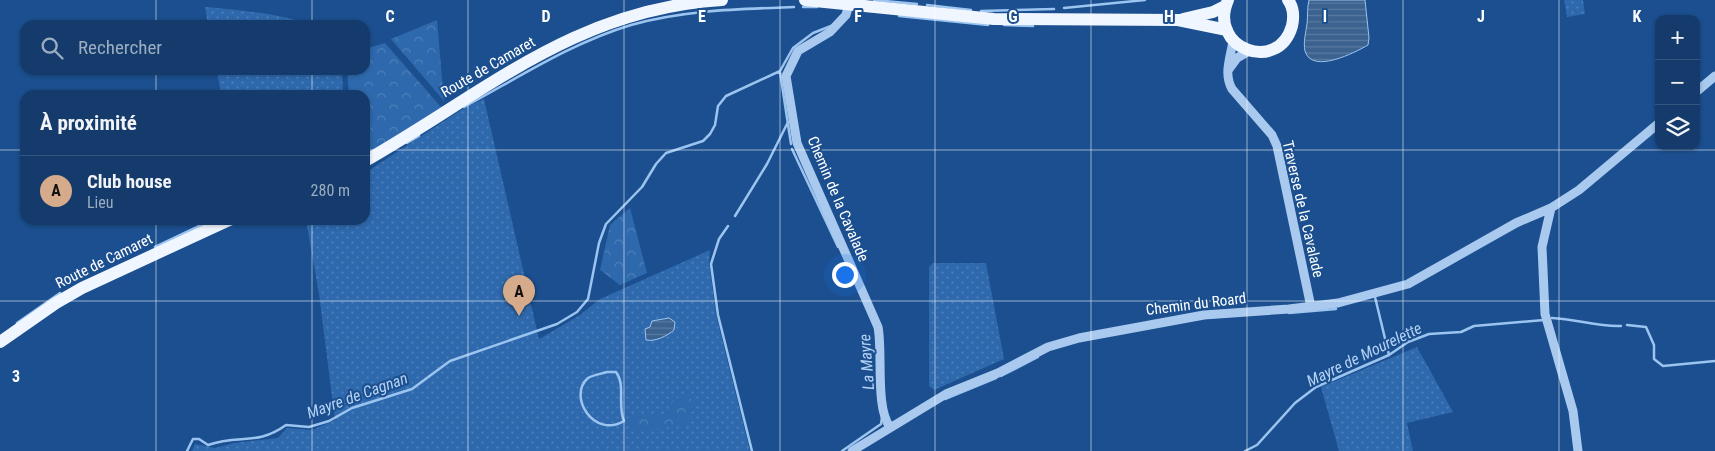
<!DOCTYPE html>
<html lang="fr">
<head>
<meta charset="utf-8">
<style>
  body { margin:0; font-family:"Roboto Condensed",sans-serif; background:#1d4271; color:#f1f3f6 }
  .controls { position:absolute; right:15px; top:15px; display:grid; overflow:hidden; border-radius:10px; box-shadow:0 1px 4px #0004 }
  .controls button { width:45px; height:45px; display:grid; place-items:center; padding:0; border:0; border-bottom:1px solid #33557e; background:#143b6b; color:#f1f3f6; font:25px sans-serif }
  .you { position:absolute; left:844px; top:274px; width:18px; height:18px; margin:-12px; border:4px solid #fff; border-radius:50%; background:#1a73e8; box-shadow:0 0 0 8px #1a73e833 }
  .badge { display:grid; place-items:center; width:32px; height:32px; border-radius:50%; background:#d6ab8b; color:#111; font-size:16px; font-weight:700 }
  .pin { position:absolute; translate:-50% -41px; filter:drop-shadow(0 1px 2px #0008) }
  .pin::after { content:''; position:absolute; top:26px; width:18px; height:15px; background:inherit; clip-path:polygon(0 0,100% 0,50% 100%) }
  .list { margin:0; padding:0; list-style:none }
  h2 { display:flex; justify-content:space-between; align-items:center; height:65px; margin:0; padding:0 20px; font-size:21px }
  h2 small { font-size:16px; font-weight:400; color:#9dadc1 }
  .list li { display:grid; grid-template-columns:32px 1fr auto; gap:15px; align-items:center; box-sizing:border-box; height:70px; padding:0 20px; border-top:1px solid #33557e }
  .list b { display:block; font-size:19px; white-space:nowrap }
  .list p { margin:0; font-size:16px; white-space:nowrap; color:#9dadc1 }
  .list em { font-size:16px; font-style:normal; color:#9dadc1 }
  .icon { flex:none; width:28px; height:28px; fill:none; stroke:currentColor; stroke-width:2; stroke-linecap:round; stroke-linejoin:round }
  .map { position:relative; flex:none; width:1715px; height:451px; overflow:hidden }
  .search { position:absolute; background:#143b6b; box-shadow:0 1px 4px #0004; left:20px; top:20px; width:350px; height:55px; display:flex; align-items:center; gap:12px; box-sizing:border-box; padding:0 18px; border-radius:15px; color:#9dadc1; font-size:19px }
  .panel { position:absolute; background:#143b6b; box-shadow:0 1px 4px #0004; left:20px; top:90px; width:350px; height:135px; border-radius:15px }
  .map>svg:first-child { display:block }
  .green { fill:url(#green-dots) }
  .forest { fill:url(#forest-crowns) }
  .water { fill:url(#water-rules); stroke:#9cc4f0 }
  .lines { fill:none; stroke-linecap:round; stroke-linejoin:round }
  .stream { stroke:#9cc4f0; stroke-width:2.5 }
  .minor { stroke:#a9c9ee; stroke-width:9 }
  .major { stroke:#f0f6ff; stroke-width:12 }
  .grid { fill:none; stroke:#fff; stroke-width:1; stroke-opacity:0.55 }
  .labels { text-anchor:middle; stroke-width:4; stroke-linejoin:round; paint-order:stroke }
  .street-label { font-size:15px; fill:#fff; stroke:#1b4f8f }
  .water-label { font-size:16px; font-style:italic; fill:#b5d3f5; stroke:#1b4f8f }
  .grid-label { font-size:16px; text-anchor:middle; font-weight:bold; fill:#fff; stroke:#1b4f8f; stroke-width:4; stroke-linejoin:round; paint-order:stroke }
</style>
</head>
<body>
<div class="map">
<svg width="1715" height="451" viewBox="0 0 1715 451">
  <defs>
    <pattern id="green-dots" width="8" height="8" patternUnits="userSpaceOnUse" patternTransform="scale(1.25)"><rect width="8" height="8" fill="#2e69ad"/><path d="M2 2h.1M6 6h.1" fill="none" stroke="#4d80b9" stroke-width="1.8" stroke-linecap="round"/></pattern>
    <pattern id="forest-crowns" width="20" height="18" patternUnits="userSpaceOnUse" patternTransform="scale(1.25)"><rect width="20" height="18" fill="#2e69ad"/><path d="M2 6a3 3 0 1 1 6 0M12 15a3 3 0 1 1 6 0" fill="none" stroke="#4d80b9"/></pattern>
    <pattern id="water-rules" width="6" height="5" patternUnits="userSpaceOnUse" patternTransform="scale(1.25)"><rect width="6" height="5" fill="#3c6290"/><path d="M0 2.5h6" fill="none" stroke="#597aa1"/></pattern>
  </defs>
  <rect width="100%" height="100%" fill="#1b4f8f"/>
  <!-- green -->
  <path class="green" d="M1564 0H1583L1585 14 1567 17Z
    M205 7C242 10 279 14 314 25H208Z
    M217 70H342L343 95H221Z
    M484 99 539 339 580 315 600 299 710 250 709 263 716 315 750 451H192L195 444 215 448 234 443 278 438 287 428 312 430 335 420 319 294 306 220H365V173L464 108Z
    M933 263H986L1004 359 934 390 929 386V267Z
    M1417 347 1453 412 1407 423 1413 451H1339L1321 387Z"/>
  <!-- forest -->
  <path class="forest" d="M437 20 444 101 391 39Z
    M385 43 441 107 365 157V95H349L347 70H365V49Z
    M630 208 647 273 620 285 600 270 610 225Z
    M688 395 695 404 686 424 647 430 630 428 627 422 630 414H668L673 399Z"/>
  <!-- water -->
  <path class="water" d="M1309 0H1365L1369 38 1368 45C1356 52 1312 75 1305 51 1303 42 1306 32 1307 24 1308 15 1307 8 1309 0Z
    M669 318 675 322 674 330C667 336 655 342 646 340L645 329 650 327 652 321Z"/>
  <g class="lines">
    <!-- stream -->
    <path class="stream" d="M874 0 917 4
      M927 5 971 10
      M803 7H817
      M1064 8 1145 0
      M981 11 1054 9
      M899 16 988 25
      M1004 25 1033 26
      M780 72 791 144
      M464 107C518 78 571 43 631 25 683 10 740 9 794 7
      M407 143 419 136
      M792 149 838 247
      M735 216 767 164 788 122
      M232 224 241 220
      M728 226 719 239 711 264 718 315 752 451
      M155 247 212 220
      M1375 297 1389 355
      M1289 313 1336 309
      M1552 318C1576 319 1598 327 1621 326
      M17 323 60 293
      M1627 325 1646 327 1654 345V359L1663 366 1715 361
      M607 372H616C626 385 617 405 624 421 594 439 567 396 588 378 593 375 601 374 607 372Z
      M1001 376 1038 357
      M945 399 996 378
      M187 451 193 439H199L208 445C240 434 257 446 286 425L309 427 329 421 352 408 412 389 450 361 557 324 577 312 588 299 599 243 606 224 642 187 656 164 666 153 703 141 710 134 715 125 718 106 726 96 780 71 793 48 813 33 831 26
      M842 451 881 424 882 418
      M1245 451 1257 445 1295 403 1316 387 1389 355 1408 342 1429 334 1461 332 1474 326 1544 320"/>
    <!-- minor -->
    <path class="minor" d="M849 4 846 15 830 32 798 51 786 76 797 143 878 327C883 352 875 408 890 427
      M1233 40C1231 57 1223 73 1232 89L1272 135 1277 146 1311 307
      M1229 69 1237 58 1249 51
      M1696 92 1715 76
      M1551 208 1542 247 1545 314 1573 411 1578 451
      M852 451 946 394 998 373 1048 347 1079 338 1204 315 1289 309 1338 303 1408 284 1516 223 1551 208 1579 190 1659 123"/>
    <!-- major -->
    <path class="major" d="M805 0 994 19 1178 20 1227 30
      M1228 0C1207 48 1278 75 1292 26 1294 17 1294 8 1288 0
      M1183 19 1213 12 1225 6
      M365 161C486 92 575 9 722 0
      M0 342 56 303 82 288 229 220"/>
  </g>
  <!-- grid -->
  <path class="grid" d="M156 0V25M312 0V25M468 0V451M624 0V451M780 0V451M935 0V451M1091 0V451M1247 0V451M1403 0V451M1559 0V451M156 70V95M312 70V95M0 150H25M365 150H1715M156 220V451M312 220V451M0 301H1715"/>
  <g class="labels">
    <!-- street labels -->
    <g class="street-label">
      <text transform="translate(488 67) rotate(-30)" y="5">Route de Camaret</text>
      <text transform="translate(838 199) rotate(67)" y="5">Chemin de la Cavalade</text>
      <text transform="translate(1303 209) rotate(77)" y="5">Traverse de la Cavalade</text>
      <text transform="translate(104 261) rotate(-26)" y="5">Route de Camaret</text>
      <text transform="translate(1196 304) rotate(-7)" y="5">Chemin du Roard</text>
    </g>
    <!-- water labels -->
    <g class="water-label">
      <text transform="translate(1364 354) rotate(-26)" y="6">Mayre de Mourelette</text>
      <text transform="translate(866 362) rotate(-94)" y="6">La Mayre</text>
      <text transform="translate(357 395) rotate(-20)" y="6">Mayre de Cagnan</text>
    </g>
  </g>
  <g class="grid-label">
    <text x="390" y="22">C</text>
    <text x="546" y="22">D</text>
    <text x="702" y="22">E</text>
    <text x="858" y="22">F</text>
    <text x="1013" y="22">G</text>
    <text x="1169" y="22">H</text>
    <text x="1325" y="22">I</text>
    <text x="1481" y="22">J</text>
    <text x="1637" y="22">K</text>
    <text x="16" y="382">3</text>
  </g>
</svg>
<div class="controls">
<button>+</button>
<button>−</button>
<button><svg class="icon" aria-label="layers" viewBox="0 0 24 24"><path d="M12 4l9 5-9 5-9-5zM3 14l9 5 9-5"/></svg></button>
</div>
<div class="you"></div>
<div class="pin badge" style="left:519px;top:316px">A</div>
<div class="search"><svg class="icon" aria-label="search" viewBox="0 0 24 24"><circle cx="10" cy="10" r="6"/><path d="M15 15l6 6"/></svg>Rechercher</div>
<section class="panel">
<h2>À proximité<small></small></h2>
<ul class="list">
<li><span class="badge">A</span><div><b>Club house</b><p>Lieu</p></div><em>280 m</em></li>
</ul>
</section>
</div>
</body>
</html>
